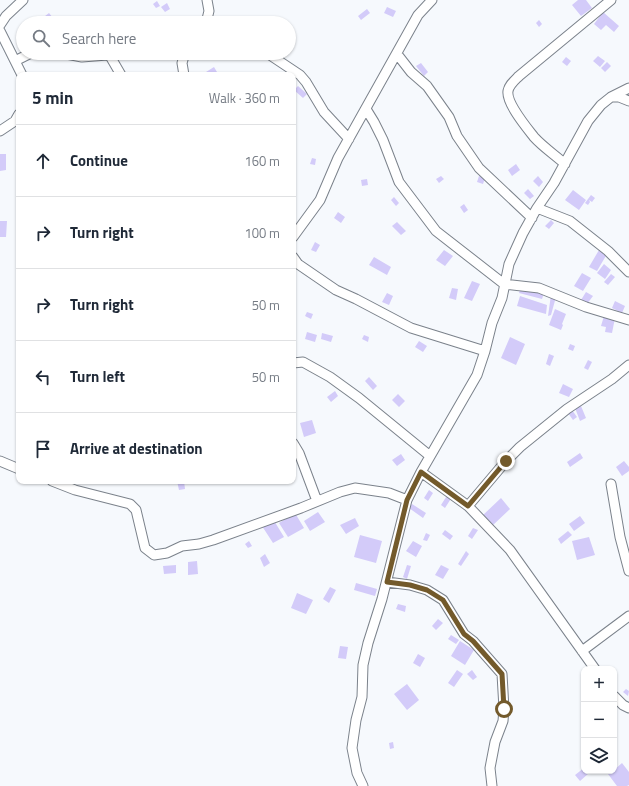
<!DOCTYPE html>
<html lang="en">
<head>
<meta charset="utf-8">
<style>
  body { margin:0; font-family:"Titillium Web",sans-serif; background:#f6f6f7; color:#1f2937 }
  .controls { position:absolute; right:12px; bottom:12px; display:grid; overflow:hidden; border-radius:8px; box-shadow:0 1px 3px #0004 }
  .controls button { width:36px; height:36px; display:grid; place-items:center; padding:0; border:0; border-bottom:1px solid #e0e1e3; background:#fff; color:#1f2937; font:20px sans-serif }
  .stop { position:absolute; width:12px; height:12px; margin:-9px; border:3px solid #735a2b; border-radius:50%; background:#fff }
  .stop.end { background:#735a2b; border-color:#fff; box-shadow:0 1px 4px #0008 }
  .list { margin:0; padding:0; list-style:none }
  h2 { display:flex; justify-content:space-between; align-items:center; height:52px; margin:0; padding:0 16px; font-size:17px }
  h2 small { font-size:13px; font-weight:400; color:#747a83 }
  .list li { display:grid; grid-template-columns:26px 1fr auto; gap:12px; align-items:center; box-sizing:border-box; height:72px; padding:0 16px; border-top:1px solid #e0e1e3 }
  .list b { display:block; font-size:15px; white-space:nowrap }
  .list em { font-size:13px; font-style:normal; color:#747a83 }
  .icon { flex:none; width:22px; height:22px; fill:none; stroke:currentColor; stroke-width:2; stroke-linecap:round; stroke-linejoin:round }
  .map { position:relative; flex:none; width:629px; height:786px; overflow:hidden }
  .search { position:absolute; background:#fff; box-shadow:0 1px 3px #0004; left:16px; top:16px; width:280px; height:44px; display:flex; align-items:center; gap:10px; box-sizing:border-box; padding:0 14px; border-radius:22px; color:#747a83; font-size:15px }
  .panel { position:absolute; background:#fff; box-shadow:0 1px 3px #0004; left:16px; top:72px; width:280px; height:412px; border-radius:8px }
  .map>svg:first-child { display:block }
  .building { fill:#d3cbf9 }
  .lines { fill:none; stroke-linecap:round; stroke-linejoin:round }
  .street-casing { stroke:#7b828b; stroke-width:11 }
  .street { stroke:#fff; stroke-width:9 }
  .route { stroke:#735a2b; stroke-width:5 }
</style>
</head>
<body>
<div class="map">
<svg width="629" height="786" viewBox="0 0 629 786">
  <rect width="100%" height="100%" fill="#f6f9fd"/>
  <!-- building -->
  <path class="building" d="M578 0H586L592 8 581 16 572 5Z
    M157 1 160 6 156 8 153 4Z
    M167 3 170 9 165 12 161 7Z
    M387 7 396 11 393 17 384 13Z
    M367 9 370 13 361 20 358 16Z
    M603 12 619 26 614 32 606 25 601 30 594 24Z
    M49 13 57 23H36Z
    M539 20 542 24 539 27 536 23Z
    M598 56 605 61 600 67 593 61Z
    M566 57 571 61 567 66 562 62Z
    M607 62 611 66 605 72 601 68Z
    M421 63 428 72 424 76 416 66Z
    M214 67 217 72 213 75H208L206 72Z
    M298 86 307 94 303 98 294 90Z
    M0 154H6V170L0 171Z
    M312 158 316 159 315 165 310 164Z
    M516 164 520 170 512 176 508 170Z
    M441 176 444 179 439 183 436 179Z
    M479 176 485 178 483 184 477 182Z
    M538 176 543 182 539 187 533 181Z
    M17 179H19V190H18Z
    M367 179 368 185 362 186 361 180Z
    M528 189 534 196 530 199 524 193Z
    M573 190 586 200 579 210 565 200Z
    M591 195 595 198 592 202 589 200 590 202 588 205 585 203Z
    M394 197 399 203 396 206 391 200Z
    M464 204 468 210 464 213 460 207Z
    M338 212 345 217 341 223 334 218Z
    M551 220 554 223 549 229 545 226Z
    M0 221H7L6 237H0Z
    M397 222 406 231 401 235 392 226Z
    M315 242 320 245 316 252 311 250Z
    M444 250 453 256 445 266 436 260Z
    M599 250 607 254 597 271 589 267Z
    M374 257 391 267 387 275 369 265Z
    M604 264 611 270 605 279 597 273Z
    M582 273 591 278 583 291 574 286Z
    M611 274 615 277 608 285 604 282Z
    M472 281 480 284 472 301 464 298Z
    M521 287 544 293 542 299 519 293Z
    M452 288 458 289 456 300 449 298Z
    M586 292 593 296 587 304 581 300Z
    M387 293 393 296 389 305 382 302Z
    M551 295 556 297 551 315 548 316Z
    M520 296 547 305 546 314 517 306Z
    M615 301 625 306 622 313 612 308Z
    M555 309 566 314 562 324 563 325 561 330 549 325Z
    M307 312 313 314 311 319 305 316Z
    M604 316 615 318 612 333 605 332 606 327 601 326Z
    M307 332 317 335 315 342 305 339Z
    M322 333 333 336 331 342 321 339Z
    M364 335 369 337 368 342 362 339Z
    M510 337 525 344 516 365 501 358Z
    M419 341 427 346 423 352 415 347Z
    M570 344 575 346 573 351 568 349Z
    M549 354 554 356 550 366 546 364Z
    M588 360 592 362 588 370 584 368Z
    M369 377 377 386 373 390 365 381Z
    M563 384 573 389 569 397 559 393Z
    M335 391 338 396 331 402 327 397Z
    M398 394 405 401 399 407 392 400Z
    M581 406 586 418 580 421 575 408Z
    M572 410 577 417 573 420 568 413Z
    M312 420 316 433 304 437 300 423Z
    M580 453 583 458 570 467 567 462Z
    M401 454 405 460 397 466 392 460Z
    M624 461 629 467V471L622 476 616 467Z
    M177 481H184L185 489 179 490Z
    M429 490 433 493 428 501 424 498Z
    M448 494 452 497 445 508 441 505Z
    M501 498 510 509 492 526 482 516Z
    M412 504 426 513 423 518 409 508Z
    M318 512 325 522 310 531 304 521Z
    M295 513 304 528 288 537 279 523Z
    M580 516 585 523 574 531 569 524Z
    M355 518 359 526 346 534 340 525Z
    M273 519 284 537 273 543 262 526Z
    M473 528 478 530 472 539 468 536Z
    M445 530 453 536 450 540 442 534Z
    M568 531 572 535 561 544 558 539Z
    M426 533 430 535 427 541 423 540Z
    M360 535 382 541 376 563 354 557Z
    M589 537 595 555 577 560 572 541Z
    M249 541 252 546 248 548 245 544Z
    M413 541 422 546 416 557 406 551Z
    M466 551 469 554 461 566 458 564Z
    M265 554 270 563 264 567 260 558Z
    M197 561 198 574 188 575V562Z
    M176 565V573L164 574 163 566Z
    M407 565 411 566 407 579 403 577Z
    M441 565 449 569 443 579 435 575Z
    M356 583 377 589 375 596 354 590Z
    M330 587 336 590 329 603 323 599Z
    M297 593 313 600 306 614 291 608Z
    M398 604 406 606 405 612 396 609Z
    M438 619 443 623 436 630 432 626Z
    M451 635 459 640 456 644 448 639Z
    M460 641 474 650 465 665 451 656Z
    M340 646 348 647 346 659 338 658Z
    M418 654 425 658 420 667 413 663Z
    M457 670 463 674 454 687 448 683Z
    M472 670 477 677 473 680 467 674Z
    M407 684 419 700 407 710 394 694Z
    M626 689 629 691 628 696 623 692Z
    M393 742 394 748 390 749 389 743Z
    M622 763 629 772V785L627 786H617L608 774 614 771V770Z
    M584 768V771L588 774 580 781 575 775Z"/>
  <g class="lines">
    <!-- street casing -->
    <g class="street-casing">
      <path id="street" d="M206 23 209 11 207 0
        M0 25 6 16 23 0
        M0 31 22 75
        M61 53 82 57 107 55 110 56 121 75
        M267 53 300 75 306 82 324 112 349 139
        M397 54 411 72 427 86 449 117 457 136 479 168 532 218
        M15 61 31 53
        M184 75 182 63 185 53
        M611 97H619L629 101
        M366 109 374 122 383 140 399 182 436 231 504 284 539 288 586 307 629 320
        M0 131 15 121 19 114
        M565 164C555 155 543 147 534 137 527 128 506 103 508 91 509 85 514 81 519 76L611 0
        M537 208 570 221 608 251 629 272
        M293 237 320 200 338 158 418 15 432 0
        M293 257 298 264 336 290 356 299 411 328 485 351
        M293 363 303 362 330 377 359 398 430 456
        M293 443 299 453 317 501
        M0 461 19 469
        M421 472 468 506 510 550 595 669
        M52 481 75 490 130 504 136 510 145 548 154 555 167 553 182 546 199 544 213 540 301 508 340 492 355 488 389 493 407 500
        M611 484 620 537 629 571
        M468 506 506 461 520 447 567 409 612 379 629 365
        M387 582 410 585 427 590 443 600 464 634 473 641 502 674 504 709 503 721 495 742 490 768 492 786
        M582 651 629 616
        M614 696 623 705 629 708
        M363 786 357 773 352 748 356 720 362 697 363 665 368 643 382 599 407 500 421 472 477 375 485 351 492 323 502 298 509 264 523 233 537 208 554 183 588 121 601 105 611 97 629 88"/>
    </g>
    <!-- street -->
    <use href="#street" class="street"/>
  </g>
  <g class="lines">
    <!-- route -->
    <path class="route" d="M504 709 502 674 473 641 464 634 443 600 427 590 410 585 387 582 407 500 421 472 468 506 506 461"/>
  </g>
</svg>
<div class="controls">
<button>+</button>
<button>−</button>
<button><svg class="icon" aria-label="layers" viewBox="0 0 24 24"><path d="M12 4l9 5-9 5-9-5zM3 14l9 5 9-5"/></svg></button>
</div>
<div class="stop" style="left:504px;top:709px"></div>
<div class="stop end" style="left:506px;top:461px"></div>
<div class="search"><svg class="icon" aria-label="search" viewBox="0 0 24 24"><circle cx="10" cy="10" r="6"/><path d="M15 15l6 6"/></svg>Search here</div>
<section class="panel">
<h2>5 min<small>Walk · 360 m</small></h2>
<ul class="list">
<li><svg class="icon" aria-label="ahead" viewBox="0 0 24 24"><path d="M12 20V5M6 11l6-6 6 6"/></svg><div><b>Continue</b></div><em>160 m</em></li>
<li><svg class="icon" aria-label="right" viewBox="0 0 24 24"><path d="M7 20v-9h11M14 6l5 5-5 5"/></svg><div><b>Turn right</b></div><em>100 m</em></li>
<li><svg class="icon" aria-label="right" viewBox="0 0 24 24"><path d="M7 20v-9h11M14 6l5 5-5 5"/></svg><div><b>Turn right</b></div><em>50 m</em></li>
<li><svg class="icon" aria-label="left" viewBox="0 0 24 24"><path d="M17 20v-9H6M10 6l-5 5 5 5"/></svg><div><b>Turn left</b></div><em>50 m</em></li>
<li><svg class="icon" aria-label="arrive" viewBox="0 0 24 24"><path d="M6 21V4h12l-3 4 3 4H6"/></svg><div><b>Arrive at destination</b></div></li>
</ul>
</section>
</div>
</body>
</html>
